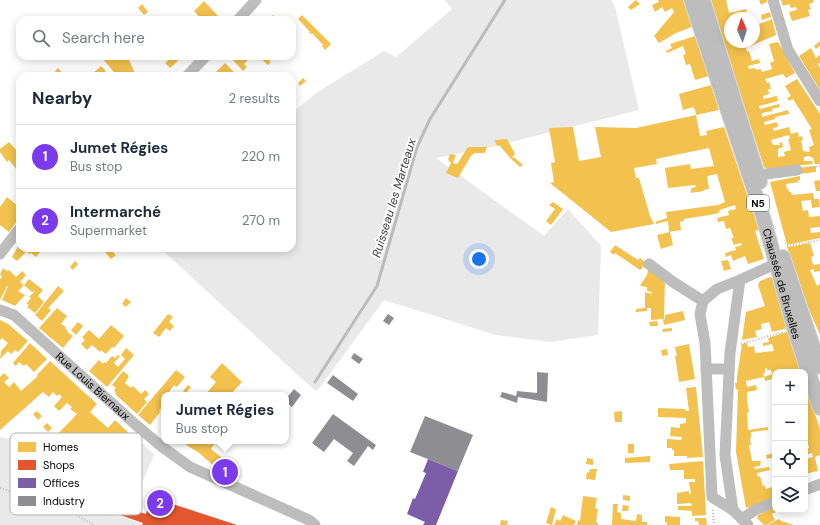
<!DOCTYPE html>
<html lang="en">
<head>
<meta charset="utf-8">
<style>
  body { margin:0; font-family:"DM Sans",sans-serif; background:#f2f2f3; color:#1f2937 }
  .controls { position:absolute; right:12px; bottom:12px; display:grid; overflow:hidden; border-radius:8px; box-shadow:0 2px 10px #0003 }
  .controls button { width:36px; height:36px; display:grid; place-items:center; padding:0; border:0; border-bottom:1px solid #e0e1e3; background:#fff; color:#1f2937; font:20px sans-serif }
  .compass { position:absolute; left:724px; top:12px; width:36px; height:36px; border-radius:50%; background:#fff; box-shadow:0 2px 10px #0003; rotate:357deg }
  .you { position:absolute; left:479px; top:259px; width:14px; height:14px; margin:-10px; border:3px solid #fff; border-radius:50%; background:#1a73e8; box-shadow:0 0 0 6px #1a73e833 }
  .badge { display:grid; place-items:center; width:26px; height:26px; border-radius:50%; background:#7c3aed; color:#fff; font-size:13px; font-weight:700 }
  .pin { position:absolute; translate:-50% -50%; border:2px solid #fff; box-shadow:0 1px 4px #0006 }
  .popup { position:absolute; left:161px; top:392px; width:128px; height:52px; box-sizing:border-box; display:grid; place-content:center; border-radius:8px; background:#fff; filter:drop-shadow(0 1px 3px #0005); font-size:13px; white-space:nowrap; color:#747a83 }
  .popup b { font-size:15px; color:#1f2937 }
  .popup::after { content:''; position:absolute; left:50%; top:100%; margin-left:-8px; border:8px solid transparent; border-top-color:#fff }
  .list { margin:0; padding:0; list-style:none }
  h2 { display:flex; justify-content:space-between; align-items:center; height:52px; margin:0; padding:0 16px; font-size:17px }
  h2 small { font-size:13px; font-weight:400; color:#747a83 }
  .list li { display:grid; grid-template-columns:26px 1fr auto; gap:12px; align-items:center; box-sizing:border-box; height:64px; padding:0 16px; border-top:1px solid #e0e1e3 }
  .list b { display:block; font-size:15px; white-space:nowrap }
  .list p { margin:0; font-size:13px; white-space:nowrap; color:#747a83 }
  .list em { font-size:13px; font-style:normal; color:#747a83 }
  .icon { flex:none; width:22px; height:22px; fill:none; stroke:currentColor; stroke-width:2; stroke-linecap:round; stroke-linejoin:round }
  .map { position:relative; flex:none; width:820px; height:525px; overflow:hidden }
  .search { position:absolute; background:#fff; box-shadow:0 2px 10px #0003; left:16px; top:16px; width:280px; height:44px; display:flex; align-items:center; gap:10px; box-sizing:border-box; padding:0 14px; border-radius:12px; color:#747a83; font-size:15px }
  .panel { position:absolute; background:#fff; box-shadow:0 2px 10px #0003; left:16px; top:72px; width:280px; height:180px; border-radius:12px }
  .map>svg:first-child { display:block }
  .green { fill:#e9e9e9 }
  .homes { fill:#f2c14e; fill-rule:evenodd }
  .shops { fill:#e4572e }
  .offices { fill:#7b5ea7 }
  .industry { fill:#8d8d92 }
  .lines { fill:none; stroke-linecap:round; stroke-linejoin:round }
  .stream { stroke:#bbb; stroke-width:3 }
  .major-casing { stroke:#dbdbdb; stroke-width:16 }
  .path { stroke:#b8b8b8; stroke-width:2; stroke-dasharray:1 2; stroke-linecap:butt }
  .minor { stroke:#bdbdbd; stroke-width:11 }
  .major { stroke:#bdbdbd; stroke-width:14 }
  .tram { stroke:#bdbdbd; stroke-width:1 }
  .labels { text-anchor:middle; stroke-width:4; stroke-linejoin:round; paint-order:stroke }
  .shield { fill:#fff; stroke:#4c4c4c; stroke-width:1 }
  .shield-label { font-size:10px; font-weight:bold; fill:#000 }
  .street-label { font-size:11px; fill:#000; stroke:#fff }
  .water-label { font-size:12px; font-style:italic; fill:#3f3f3f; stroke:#fff }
  .key { fill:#fff; stroke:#b2b2b2; stroke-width:1 }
  .key-label { font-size:11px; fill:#000 }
</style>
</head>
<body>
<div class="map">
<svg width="820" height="525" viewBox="0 0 820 525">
  <rect width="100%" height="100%" fill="#fff"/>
  <!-- green -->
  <path class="green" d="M444 0H611L615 7 639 110 487 148 436 158 544 236 568 209 601 246 598 335 551 342 496 335 384 300 318 390H314L160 248H292V113L316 93 384 51 396 57 452 9Z
    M133 433 154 455 138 492 123 488 115 515 142 523 141 525H0V437L111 458Z"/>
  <!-- homes -->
  <path class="homes" d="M636 0 640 4 631 10 628 7Z
    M658 0H684L692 27 676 33 659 43 654 36 674 12 672 8 665 12 662 7 655 12 652 5 659 2Z
    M711 0H726L729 13 746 9 747 12 744 13 745 17 730 18V42H754V26L772 19 776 35 746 48 747 52 749 51 752 61 759 59 760 63 748 66 749 69 755 68 756 70 761 69 762 72 772 69 770 63 774 61 769 44 778 42 795 73 786 78 783 74 765 79 767 83 769 82 771 89H768L769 94 763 96V99L777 96 778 101 759 106 760 109 779 104 780 107 772 109 773 111 762 113V117L788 110 789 114 775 117V119L764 122 765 125 777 122 778 127 773 128 774 131 789 127 791 134 798 132 799 137 802 136 803 140H801L803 151 810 152 809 147 814 145 809 130 812 129 793 99 789 101 787 98 791 96 785 86 797 79 820 114V164H815L813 158 809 156 804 157V161H812L813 164 767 169 764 167 738 87ZM789 135 790 139H788L791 150 784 152 785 156 778 157V149L783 147 782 142 779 143 780 145H773L771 140Z
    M759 0H767V2L761 5Z
    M781 0H813L814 2 809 4 811 9 808 10 810 16 792 21 789 12 797 10 796 7 791 8 789 4 783 6Z
    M204 1 218 16 214 20H202L194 11Z
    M142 4 148 12 144 15 138 8Z
    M770 12 771 17 762 20 761 15Z
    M273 15 278 20H268Z
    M302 15 331 44 325 50 322 46 323 45 312 33 311 34 309 33 310 32 298 19Z
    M695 36 709 76 695 80 690 64 686 65 683 55 686 54 683 46 667 53 666 51 672 48 670 44Z
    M820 41V46L816 49 814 46Z
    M811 48 816 58 820 55V63L818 64 820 68V90L799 56Z
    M108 56 110 59 115 56 121 57 126 56 129 60 136 76H117L103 59Z
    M163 56H181L177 60 178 61 170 68 165 63 168 61Z
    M233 56H252L244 64 247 67 243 71 231 58Z
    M263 56H265L271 62 268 65 261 59Z
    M225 63 235 73 232 76H212Z
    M101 66 106 71 100 76H94L92 74Z
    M58 68 65 76H59L55 71Z
    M303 78 306 81 300 86 298 83Z
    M711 85 719 110 696 115 695 109H694L693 107 683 110 679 94Z
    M696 115 700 136 707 135 706 131 724 127 759 230 755 231 764 259 748 264 745 256 733 261 731 255 726 257 725 253 736 250 735 247 742 245 741 243 734 245 731 238H734L730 228 726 229 724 221 718 222 717 218 729 215 728 211 736 209 735 205 719 210 720 212 715 214 684 219V221L680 222 681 230 669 232 668 221 656 224 655 222 667 218 666 212 718 205 725 202 717 174 707 176 709 189 703 190 704 191 691 193V188L696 187 695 185 668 188 665 168 690 164 691 169 714 166 709 148 656 159 657 164 634 168 636 178H639L650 216 654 224 611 232 550 183 554 182 551 163 555 162 549 128 573 127 579 161 601 157 595 127 636 128Z
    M507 139 515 154 511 159 500 146 496 145 495 140Z
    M9 142 20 154V168L17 170 9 160 7 162 0 152V149Z
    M468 147H487L485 153H475L471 156 458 178 446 173 451 163 448 160 450 154 456 155 453 163 457 164Z
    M514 157 523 165 520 167 511 159Z
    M816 166V172L799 174 798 168Z
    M800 176V180H798L799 182 786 184 787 189 788 188 789 192H791L792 195 813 193 814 199H819L820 207 812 208 811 200 801 201 803 211 808 210 809 217 820 216V227L810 228 811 233 820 232V238L787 245 770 182Z
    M820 180V191H816L814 181Z
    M7 197 18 206V207L20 209V217L9 232 0 225V207Z
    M553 202 563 209 551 225 546 221 555 209 549 205Z
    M670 232 673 245 661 249 657 235Z
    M20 243V248H44L36 257 31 253 30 254 26 252 17 261 12 257Z
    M810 243 814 256 811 257 813 265 820 264V271L814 272V269L810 270 817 286 820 284V335L808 307H807L787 247Z
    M615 245 638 260 640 258 665 279 664 319 651 320V308H647V311L636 312V309L645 308V292L652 294V292L647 291V287L640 286 647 275 648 270 642 266 643 267 640 270 615 253 614 255 610 252Z
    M101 248H109L116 255 111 259Z
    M728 260 731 269 724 271 721 261Z
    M75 261 78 264 73 270 70 267Z
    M3 268 7 271 9 270 16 277 22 271 26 275 20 282 24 285 18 291 25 295 15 306 2 300 8 286H7L0 300V279L2 277 0 274Z
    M770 277 774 279 788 328 772 332 769 322 761 324 762 329 755 331 757 337 742 340 746 312 765 306 758 285 760 281Z
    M29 279 43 290 38 296 44 302 35 313 27 307 29 305 26 304 31 298 29 297 35 291 32 292 24 285Z
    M58 286 64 291 48 308 51 310 42 321 35 315Z
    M126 298 131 302 126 307 122 304Z
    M57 308 67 316 61 324 66 327 65 328 68 331 67 332 73 336 63 348 39 328Z
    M683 311 685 320 664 325 663 320 665 319V315Z
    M168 314 173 317 169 322 174 326 170 331 166 328 159 337 153 333Z
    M0 320 8 324 28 341 18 352 15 350 11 354 8 351 0 359 1 351 8 343 2 338 0 340Z
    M657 321 658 326H650L649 322Z
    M78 322 83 326 76 335 71 330Z
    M111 325 124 336 114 348 112 347 106 354 101 350 100 352 92 345 87 350 81 344 85 340 82 337 89 330 99 339Z
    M672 328V331L663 332 662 329Z
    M789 331 802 372H775V381L773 382 772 379 765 381 764 377 746 381 747 387 756 385 757 390 747 392V401L749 412 747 413 748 430 768 427V430L751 432V437L750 438 751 445H749L752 461H761L760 466 754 467 755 469 769 467 770 470 757 473 758 477 760 476 763 486H765L766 489 775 486V499L746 508 736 452 738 389 736 390 735 383H737V377L742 344 747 343 748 347 754 346 755 353 774 351 772 344 763 346V343L769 342 768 338ZM765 368H767V370H771L772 374 764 377 763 373H765Z
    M30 343 47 359 34 372 26 364 24 366 19 362 16 366 13 363Z
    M689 344 695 379 679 382 675 356H677L675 347Z
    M126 348 134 355 107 387 89 371 99 360 103 364 104 362 106 363 112 356 115 358 118 355 120 356 114 363 118 367 125 359 121 355Z
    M667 349 668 355 662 356 661 350Z
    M50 361 97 404 90 412 108 428 115 420 130 434 110 457 87 451 78 446 67 436 61 442 55 437 77 414 70 409 72 407 67 403 59 411 54 406 62 397 59 394 57 396 53 392 49 397 43 392 0 430V377L4 373 9 378 4 382 9 387 14 382 21 391 38 376 37 375Z
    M222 363 242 382 230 395H205L216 382 210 377Z
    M176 370 185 377 177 387 174 385 169 392 172 395H164V406L159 411 160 412 150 425 138 415Z
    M123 371 129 376 125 383 131 388 133 386 141 394 145 390 149 394 144 399 147 402 137 414 115 394 116 393 114 390 116 388 112 385Z
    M805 384 820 429V455L815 457 818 471 805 474V459L813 457 812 453 805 455V449L809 448 808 444H805Z
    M188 385 191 387 186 393 183 391Z
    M696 387 703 457 687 458V456H674V450H672V448H667V439L681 440 682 437 670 436 671 427 680 428V424L686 423V418L658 417V408L685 409V411H689L686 388Z
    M37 411 42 416 38 420 33 414Z
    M622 411V422H615L614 412Z
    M47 423 52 428 48 432 43 427Z
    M190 441 195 443 196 441 203 443 204 441H210L208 446 212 442 214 444 211 449 226 461 219 469 214 466 198 452 186 445Z
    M628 444H634V453H628Z
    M775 453V457L767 459 766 455Z
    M650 456V462L625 463V458Z
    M587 458 593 459V465L586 464Z
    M703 461 706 515 692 516V511L678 510V506H692L691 503 677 504V493L689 491V494H691L689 482H695V479H684V470H670L669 464Z
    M590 469H597L595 480 586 479 587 472 589 473Z
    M623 495 630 496V501L623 500Z
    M583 496 597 498 595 508 598 509 596 522 598 523V525H577L578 520 580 521Z
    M613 504H618L617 512 621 513V519L636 521 637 514 642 515V522H647V525H612Z
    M623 505 629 506 628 511H622Z
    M551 507 556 509 552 525 546 523Z
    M775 507V510H781L772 514 775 520 766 525H764L757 518 758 515Z
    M563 515 576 521 574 525H554L557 519 560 521Z
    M665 516 680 517V525H667V523L665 522Z
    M695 518H706L707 525H699L698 521H695Z
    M779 519 781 521 794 525H767Z
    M501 520 508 521 507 525H500Z"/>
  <!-- shops -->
  <path class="shops" d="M126 489 137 493 131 509 146 514 151 497 237 525H142L143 523 117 514Z"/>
  <!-- offices -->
  <path class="offices" d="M428 459 458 471 436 525H423L425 522 407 514 413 498 415 499 426 473 423 472Z"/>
  <!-- industry -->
  <path class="industry" d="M388 314 394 318 389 325 383 321Z
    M354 353 363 359 359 364 351 358Z
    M537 372 548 373 547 402 518 397 517 403 500 397 502 392 516 396 517 391 537 393Z
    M333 375 358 394 353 401 327 383Z
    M294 389 301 395 292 407 286 402V399Z
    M333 414 376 445 373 450 368 446 354 466 347 461 353 453 334 439 324 452 312 443Z
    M425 416 473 435 458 471 410 452Z"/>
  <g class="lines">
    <!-- stream -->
    <path class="stream" d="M315 382 377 286 417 147 430 119 505 0"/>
    <!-- major casing -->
    <g class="major-casing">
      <g id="major">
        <path id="s2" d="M691 0 764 220 794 328 820 408"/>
        <path d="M703 0 760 182"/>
        <path d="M783 257 820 367"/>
      </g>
    </g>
    <!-- path -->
    <path class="path" d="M807 168 820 166
      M787 246 820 240
      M741 344 783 332
      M0 488 72 513 94 525
      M713 510 714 525"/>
    <!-- minor -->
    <g class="minor">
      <path d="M773 0 788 50 820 101"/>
      <path d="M238 20 256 0"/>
      <path d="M187 76 206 56"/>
      <path d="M759 177 766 174 797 170"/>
      <path d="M0 254 20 228"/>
      <path d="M649 264 673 282 703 301 717 289 740 280"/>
      <path d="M703 301 700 314 705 343 712 497 733 510"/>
      <path id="s1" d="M0 310 14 315 136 425 161 446 190 467 309 520 315 525"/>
      <path d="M706 369H729"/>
      <path d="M805 490 820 484"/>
      <path d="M742 519 755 510 775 502"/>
      <path d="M748 525 733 510 725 455 730 353 740 280 775 264"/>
    </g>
    <!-- major -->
    <use href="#major" class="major"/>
    <!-- tram -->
    <path class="tram" d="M693 0 749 174 762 209 820 385"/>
  </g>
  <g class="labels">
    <!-- shield labels -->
    <rect class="shield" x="747" y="195" width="22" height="16" rx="3"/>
    <g class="shield-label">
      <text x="758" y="207">N5</text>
    </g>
    <!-- street labels -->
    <g class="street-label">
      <text dy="4" stroke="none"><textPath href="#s2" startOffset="298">Chaussée de Bruxelles</textPath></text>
      <text dy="4" stroke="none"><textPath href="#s1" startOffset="121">Rue Louis Biernaux</textPath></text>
    </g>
    <!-- water labels -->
    <g class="water-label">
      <text transform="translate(394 198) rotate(-73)" y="4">Ruisseau les Marteaux</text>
    </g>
  </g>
  <!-- legend -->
  <rect x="10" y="433" width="132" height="82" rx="6" class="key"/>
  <rect x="18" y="442" width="18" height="10" fill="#f2c14e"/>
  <rect x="18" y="460" width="18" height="10" fill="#e4572e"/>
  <rect x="18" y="478" width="18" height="10" fill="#7b5ea7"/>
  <rect x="18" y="496" width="18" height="10" fill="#8d8d92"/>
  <g class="key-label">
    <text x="43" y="451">Homes</text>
    <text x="43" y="469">Shops</text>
    <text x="43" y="487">Offices</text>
    <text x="43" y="505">Industry</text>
  </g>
</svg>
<div class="controls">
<button>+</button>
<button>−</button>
<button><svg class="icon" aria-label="locate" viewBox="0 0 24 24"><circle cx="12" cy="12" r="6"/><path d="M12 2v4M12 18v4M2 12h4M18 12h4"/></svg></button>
<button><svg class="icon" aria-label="layers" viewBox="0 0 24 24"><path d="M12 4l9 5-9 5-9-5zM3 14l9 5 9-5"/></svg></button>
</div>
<svg class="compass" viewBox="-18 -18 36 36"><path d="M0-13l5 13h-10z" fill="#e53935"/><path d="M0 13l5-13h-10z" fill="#747a83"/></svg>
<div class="you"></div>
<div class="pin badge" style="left:225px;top:472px">1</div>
<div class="popup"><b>Jumet Régies</b>Bus stop</div>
<div class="pin badge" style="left:160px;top:503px">2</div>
<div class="search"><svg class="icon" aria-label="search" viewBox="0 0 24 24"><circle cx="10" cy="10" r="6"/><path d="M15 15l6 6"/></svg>Search here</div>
<section class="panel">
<h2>Nearby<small>2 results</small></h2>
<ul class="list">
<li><span class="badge">1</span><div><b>Jumet Régies</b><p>Bus stop</p></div><em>220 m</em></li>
<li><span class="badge">2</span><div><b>Intermarché</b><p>Supermarket</p></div><em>270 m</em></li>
</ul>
</section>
</div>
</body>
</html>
